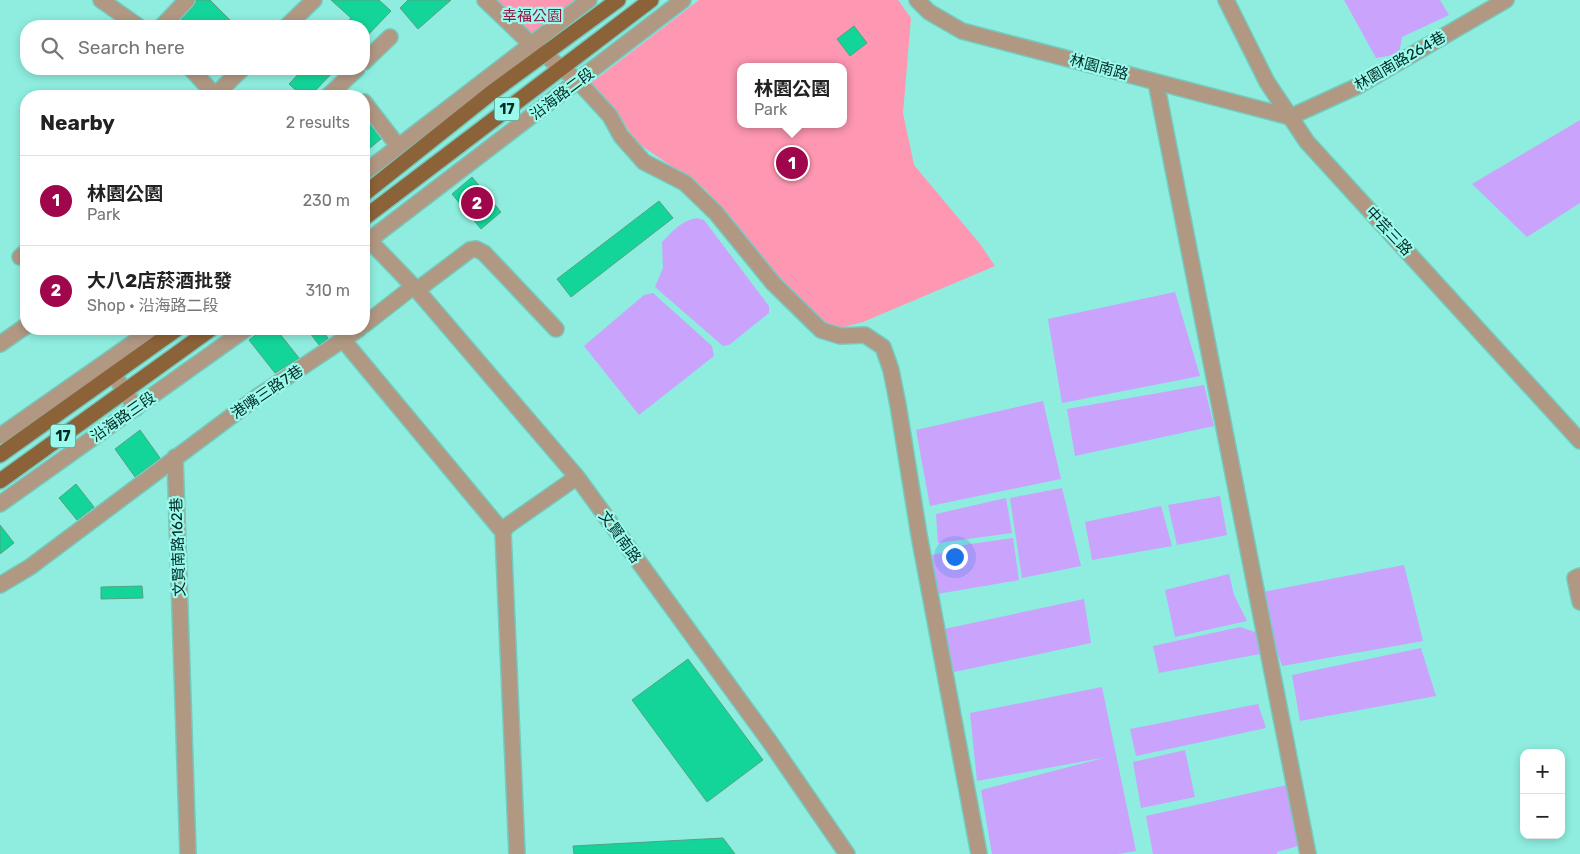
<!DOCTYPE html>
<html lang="en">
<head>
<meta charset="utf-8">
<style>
  body { margin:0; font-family:Rubik,"Noto Sans TC",sans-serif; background:#f6f6f6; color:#222 }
  .controls { position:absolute; right:15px; bottom:15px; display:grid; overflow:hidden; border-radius:10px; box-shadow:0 2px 8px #0003 }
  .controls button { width:45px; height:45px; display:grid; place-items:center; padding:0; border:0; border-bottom:1px solid #e0e0e0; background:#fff; color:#222; font:25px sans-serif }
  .you { position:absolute; left:954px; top:556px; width:18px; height:18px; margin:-12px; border:4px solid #fff; border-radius:50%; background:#1a73e8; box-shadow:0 0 0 8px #1a73e833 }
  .badge { display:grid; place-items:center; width:32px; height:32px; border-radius:50%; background:#9f064b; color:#fff; font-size:16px; font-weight:700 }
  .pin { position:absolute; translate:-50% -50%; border:2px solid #fff; box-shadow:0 1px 5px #0006 }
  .popup { position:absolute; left:737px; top:63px; width:110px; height:65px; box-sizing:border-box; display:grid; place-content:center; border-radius:10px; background:#fff; filter:drop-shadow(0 1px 4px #0005); font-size:16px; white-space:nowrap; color:#767676 }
  .popup b { font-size:19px; color:#222 }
  .popup::after { content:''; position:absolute; left:50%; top:100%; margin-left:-10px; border:10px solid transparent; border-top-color:#fff }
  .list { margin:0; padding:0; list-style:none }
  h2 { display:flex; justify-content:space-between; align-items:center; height:65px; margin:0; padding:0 20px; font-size:21px }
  h2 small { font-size:16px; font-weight:400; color:#767676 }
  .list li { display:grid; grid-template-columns:32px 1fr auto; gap:15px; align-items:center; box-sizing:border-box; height:90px; padding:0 20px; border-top:1px solid #e0e0e0 }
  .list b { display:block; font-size:19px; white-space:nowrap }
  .list p { margin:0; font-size:16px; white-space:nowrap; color:#767676 }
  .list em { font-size:16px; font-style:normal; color:#767676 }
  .icon { flex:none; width:28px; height:28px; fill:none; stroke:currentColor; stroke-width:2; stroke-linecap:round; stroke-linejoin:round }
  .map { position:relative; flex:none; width:1580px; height:854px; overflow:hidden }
  .search { position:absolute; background:#fff; box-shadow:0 2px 8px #0003; left:20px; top:20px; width:350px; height:55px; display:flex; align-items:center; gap:12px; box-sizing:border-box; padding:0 18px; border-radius:20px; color:#767676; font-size:19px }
  .panel { position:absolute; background:#fff; box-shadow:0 2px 8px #0003; left:20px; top:90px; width:350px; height:245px; border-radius:20px }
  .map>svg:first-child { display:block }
  .green { fill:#fe97b1; fill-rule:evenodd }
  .water { fill:#caa3fc }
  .building { fill:#13d599; stroke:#54a281 }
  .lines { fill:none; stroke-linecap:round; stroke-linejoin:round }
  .minor-casing { stroke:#74cabe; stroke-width:18 }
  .major-casing { stroke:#74cabe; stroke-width:18 }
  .minor { stroke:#b09883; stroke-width:15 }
  .major { stroke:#8c6239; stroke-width:15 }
  .labels { text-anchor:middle; stroke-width:4.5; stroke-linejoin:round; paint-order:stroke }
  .shield { fill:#9bfaec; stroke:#2e6861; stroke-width:1 }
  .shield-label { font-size:14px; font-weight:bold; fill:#002a25 }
  .park-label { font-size:15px; fill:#8f1a47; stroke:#9bfaec }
  .street-label { font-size:15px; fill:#002a25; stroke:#9bfaec }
</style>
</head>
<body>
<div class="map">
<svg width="1580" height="854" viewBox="0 0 1580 854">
  <rect width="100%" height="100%" fill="#8eeddf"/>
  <!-- green -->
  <path class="green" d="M492 0H582L533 34 527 33Z
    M699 0H898L911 18 903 113 914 165 980 244 995 266 863 322 832 330 767 265 705 189 636 142 622 120 591 83ZM741 67H843V124H741Z"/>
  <!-- water -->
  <path class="water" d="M1344 0H1440L1449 15 1402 37 1399 54 1376 58Z
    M1580 120V203L1527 237 1472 184Z
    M697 218 704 220 769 306V313L729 345 723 346 655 287 663 268 662 242C672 232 682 220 697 218Z
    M1175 292 1200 376 1062 403 1048 319Z
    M653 293 712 346 714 356 639 415 584 346 644 295Z
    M1204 385 1214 426 1075 456 1067 409Z
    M1043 401 1061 479 930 506 916 430Z
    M1062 488 1081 566 1022 578 1010 498Z
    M1220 496 1227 535 1177 545 1168 505Z
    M1006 498 1012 533 938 543 936 514Z
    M1161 506 1172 546 1092 560 1085 522Z
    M1013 538 1019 580 937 594 931 555 948 552 949 547Z
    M1404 565 1423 641 1282 666 1257 593Z
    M1229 574 1234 595 1247 621 1175 637 1165 590Z
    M1084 599 1091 643 954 672 944 629Z
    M1240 627 1258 633 1260 654 1159 673 1153 646Z
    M1421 648 1436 696 1300 721 1292 675Z
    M1102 687 1136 851 1118 854H992L981 790 1107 757 977 781 970 713Z
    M1258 704 1266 728 1136 756 1130 729Z
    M1185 750 1195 797 1141 808 1133 762Z
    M1287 785 1298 846 1277 852V854H1153L1146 816Z"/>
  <!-- building -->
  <path class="building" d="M196 0H210L236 26H175L194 6Z
    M331 0H379L391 11 364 39V26H343L351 18Z
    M408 0H451L418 29 400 8Z
    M854 26 867 43 850 56 837 39Z
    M303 69H336L310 96H302L289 84Z
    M364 117 381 139 364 153Z
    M472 177 501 212 481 229 452 194Z
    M659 201 673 218 571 297 557 279Z
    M263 329H276L299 358 275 373 249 340Z
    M307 329H321L328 338 319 345Z
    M140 430 160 458 135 477 115 449Z
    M76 484 94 507 77 520 59 498Z
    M0 525 14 543 0 554Z
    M142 586 143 598 101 599V587Z
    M688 659 763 760 707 802 632 700Z
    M723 838 735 854H574L573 846Z"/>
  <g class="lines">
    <!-- minor casing -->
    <g class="minor-casing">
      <path id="minor" d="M101 0 138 26
        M485 0 531 44 578 81 610 116 621 136 644 162 685 183 716 213 773 283 821 330 840 336 865 335 883 347 891 370 898 405 919 535 979 854
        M917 0 929 12 962 31 1290 117 1358 86 1506 0
        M1226 0 1267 82 1307 142 1580 441
        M162 26 187 0
        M287 26 314 0
        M364 62 390 37
        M191 69 216 96
        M1156 82 1308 854
        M215 95 242 69
        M328 96 357 69
        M364 102 398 146
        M364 173 589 0
        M364 235 417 290 577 477 770 742 847 854
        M364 244 683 0
        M20 257 26 252
        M417 290 470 250 476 249 484 253 556 329
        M364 325 414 286
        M344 341 503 532
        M0 344 26 326
        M106 363 136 408
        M0 436 153 329
        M175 457 188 854
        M0 504 246 329
        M1580 576 1575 578 1580 602
        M0 585 30 567 257 397 359 329
        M517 854 503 532 507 526 577 477"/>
    </g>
    <!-- major casing -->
    <g class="major-casing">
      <path id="major" d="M364 194 491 93 618 0
        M364 218 651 0
        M0 455 177 329
        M0 481 211 329"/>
    </g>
    <!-- minor -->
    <use href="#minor" class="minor"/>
    <!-- major -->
    <use href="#major" class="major"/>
  </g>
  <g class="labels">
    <!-- shield labels -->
    <g class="shield">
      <rect x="494.5" y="97.5" width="25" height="23" rx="4"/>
      <rect x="50.5" y="424.5" width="25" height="23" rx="4"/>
    </g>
    <g class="shield-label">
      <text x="507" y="114">17</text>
      <text x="63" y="441">17</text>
    </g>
    <!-- park labels -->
    <g class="park-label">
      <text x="532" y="21">幸福公園</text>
    </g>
    <!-- street labels -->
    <g class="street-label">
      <text transform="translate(1400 61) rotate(-30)" y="5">林園南路264巷</text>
      <text transform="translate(1099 67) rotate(15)" y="5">林園南路</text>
      <text transform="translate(562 94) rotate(-37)" y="5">沿海路二段</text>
      <text transform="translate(1389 231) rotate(47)" y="5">中芸三路</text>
      <text transform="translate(267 392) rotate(-34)" y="5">港嘴三路7巷</text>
      <text transform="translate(123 417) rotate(-35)" y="5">沿海路三段</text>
      <text transform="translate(620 537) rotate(54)" y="5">文賢南路</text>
      <text transform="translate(178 547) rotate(-92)" y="5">文賢南路162巷</text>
    </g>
  </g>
</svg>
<div class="controls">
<button>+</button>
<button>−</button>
</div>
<div class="you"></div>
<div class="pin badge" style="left:792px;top:163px">1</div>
<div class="popup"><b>林園公園</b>Park</div>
<div class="pin badge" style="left:477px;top:203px">2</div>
<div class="search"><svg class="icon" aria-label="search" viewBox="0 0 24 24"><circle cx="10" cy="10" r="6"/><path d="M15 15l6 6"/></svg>Search here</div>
<section class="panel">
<h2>Nearby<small>2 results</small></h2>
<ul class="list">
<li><span class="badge">1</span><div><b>林園公園</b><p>Park</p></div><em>230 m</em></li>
<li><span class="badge">2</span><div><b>大八2店菸酒批發</b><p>Shop · 沿海路二段</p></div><em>310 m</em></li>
</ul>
</section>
</div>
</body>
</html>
